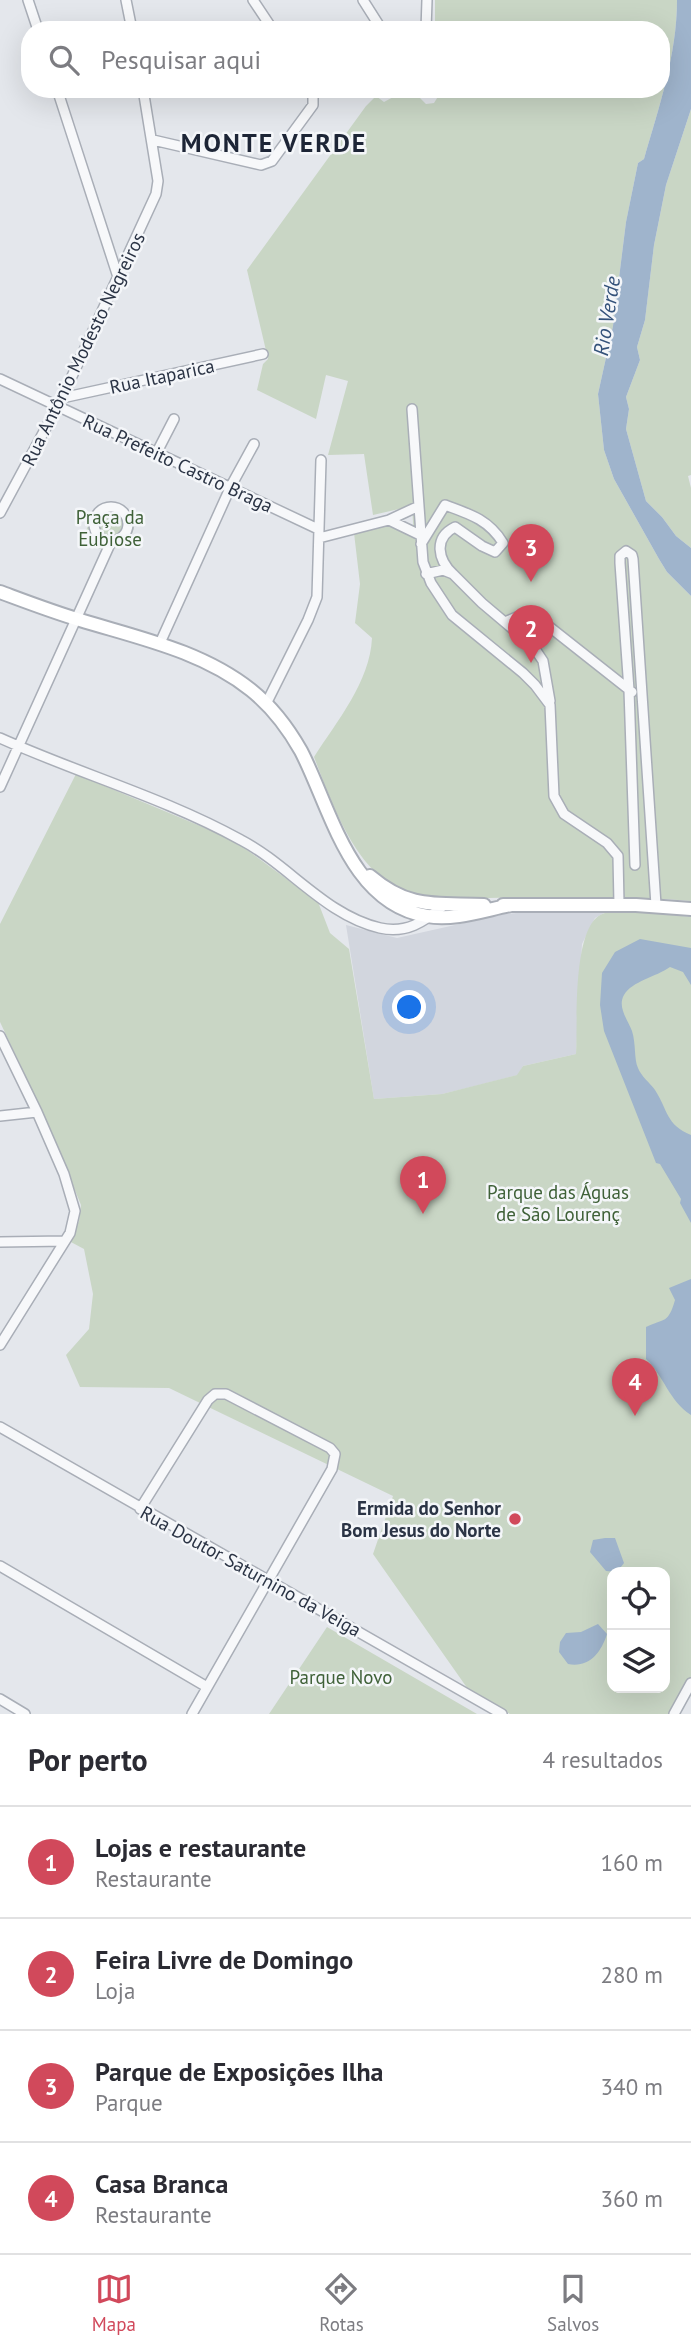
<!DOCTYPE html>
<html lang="pt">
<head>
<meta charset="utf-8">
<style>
  body { margin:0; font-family:"PT Sans",sans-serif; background:#f7f7f7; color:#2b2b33 }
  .controls { position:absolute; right:21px; bottom:21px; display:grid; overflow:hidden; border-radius:14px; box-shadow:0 7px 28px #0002 }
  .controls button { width:63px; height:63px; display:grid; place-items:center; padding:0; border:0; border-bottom:2px solid #e1e1e2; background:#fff; color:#2b2b33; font:35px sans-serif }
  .you { position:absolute; left:410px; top:1008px; width:24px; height:24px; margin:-18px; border:5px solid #fff; border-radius:50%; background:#1a73e8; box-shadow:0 0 0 10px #1a73e833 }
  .badge { display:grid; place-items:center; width:46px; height:46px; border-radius:50%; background:#d1495b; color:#fff; font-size:23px; font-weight:700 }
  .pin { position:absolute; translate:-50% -58px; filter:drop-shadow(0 2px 4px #0008) }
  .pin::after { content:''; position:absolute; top:37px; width:24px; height:21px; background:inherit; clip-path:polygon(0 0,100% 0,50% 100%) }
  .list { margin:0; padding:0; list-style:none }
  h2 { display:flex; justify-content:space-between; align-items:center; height:91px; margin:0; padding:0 28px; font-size:30px }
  h2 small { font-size:23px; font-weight:400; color:#7c7c81 }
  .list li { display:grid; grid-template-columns:46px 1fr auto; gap:21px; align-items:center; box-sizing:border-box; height:112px; padding:0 28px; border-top:2px solid #e1e1e2 }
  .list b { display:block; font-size:26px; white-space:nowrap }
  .list p { margin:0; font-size:23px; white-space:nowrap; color:#7c7c81 }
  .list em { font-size:23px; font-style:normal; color:#7c7c81 }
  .icon { flex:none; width:38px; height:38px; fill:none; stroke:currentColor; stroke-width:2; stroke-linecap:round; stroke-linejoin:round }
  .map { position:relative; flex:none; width:691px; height:1714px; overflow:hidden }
  .search { position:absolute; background:#fff; box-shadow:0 7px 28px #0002; left:21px; right:21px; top:21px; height:77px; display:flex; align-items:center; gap:18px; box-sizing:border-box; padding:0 24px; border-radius:28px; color:#7c7c81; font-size:26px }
  .sheet { height:539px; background:#fff }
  nav { display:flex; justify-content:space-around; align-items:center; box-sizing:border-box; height:98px; border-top:2px solid #e1e1e2; background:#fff; font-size:19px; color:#7c7c81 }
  nav a { display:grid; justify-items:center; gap:4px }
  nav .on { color:#d1495b }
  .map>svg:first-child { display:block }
  .built { fill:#d2d6de }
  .green { fill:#c9d6c5; fill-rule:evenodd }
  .water { fill:#9fb4cc }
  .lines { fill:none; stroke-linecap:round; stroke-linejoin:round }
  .street-casing { stroke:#a9aeb7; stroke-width:12 }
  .secondary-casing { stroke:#a9aeb7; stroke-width:16 }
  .street { stroke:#f7f8fa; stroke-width:9 }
  .secondary { stroke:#fff; stroke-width:12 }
  .poi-dot { fill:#d1495b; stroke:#f4f6f9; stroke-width:2.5 }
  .labels { text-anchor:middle; stroke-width:5; stroke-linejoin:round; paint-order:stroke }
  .street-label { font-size:19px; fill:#2b3445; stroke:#f4f6f9 }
  .park-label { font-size:19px; fill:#3f6138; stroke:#f4f6f9 }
  .poi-label { font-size:19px; font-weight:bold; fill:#2b3445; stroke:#f4f6f9; text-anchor:end }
  .water-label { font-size:21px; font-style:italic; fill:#34527a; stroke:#f4f6f9 }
  .district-label { font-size:26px; font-weight:bold; letter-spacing:2px; fill:#1d2536; stroke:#f4f6f9 }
</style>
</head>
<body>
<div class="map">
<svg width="691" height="1714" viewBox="0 0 691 1714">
  <rect width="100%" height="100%" fill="#e4e7ec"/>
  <!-- built -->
  <path class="built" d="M529 912 604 913 595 918 582 944 576 1054 523 1066 518 1075 471 1087 442 1094 374 1099 346 925 397 938 504 914Z"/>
  <!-- green -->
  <path class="green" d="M435 0H677C677 55 659 107 644 159L638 163 626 222 613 326 598 394 604 450 614 479 659 559 667 572 691 596V901L665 899C613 900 561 898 510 898 481 897 452 901 424 897 361 890 333 806 314 757 337 721 370 682 372 638L355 623 360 584 354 533 389 522 414 538 412 506 373 515 364 454 328 455 348 381 326 375 316 419 257 390 263 364 268 359 247 270 366 106 376 96 384 102 408 89H418L420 98 426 104 434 103 439 95V89H661V30H467L466 27 435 26Z
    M691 109V475L688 476 691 488V548L676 536 662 517 646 501 626 429 629 409 626 397 640 360 637 347 645 320 654 245 666 185Z
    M116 505C140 513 139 530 122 547L105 550 95 547 86 531 93 511 105 506Z
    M76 774 217 833 243 847 318 902 330 933 349 949 374 1099 442 1094 517 1075 523 1066 576 1054C578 1025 571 921 605 913 626 908 668 915 691 917V1677L670 1714H510L470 1692 373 1554 393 1496 169 1388 80 1387 66 1355 89 1329 93 1294 84 1249 69 1241 79 1221 81 1205 43 1113 0 1022V924ZM612 1572H665V1688H612Z
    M327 1627 477 1714H269Z"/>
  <!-- water -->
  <path class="water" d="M677 0H691V109L666 185 654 245 645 320 637 347 640 360 626 397 629 409 626 429 646 501 662 517 676 536 691 548V596L667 572 659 559 614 479 604 450 598 394 613 326 626 222 638 163 644 159C659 107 677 55 677 0Z
    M640 939 691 948V985L683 972 670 967C656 977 632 981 624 995 617 1007 628 1020 632 1031 636 1043 634 1060 638 1068 641 1076 650 1083 655 1090 668 1110 666 1125 691 1135V1223L680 1203 681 1199 660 1164 656 1163 604 1031 600 1005 602 973 615 952Z
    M691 1279V1415C669 1401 664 1376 646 1359V1327C665 1318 668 1324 675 1300L669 1288Z
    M605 1538H615L624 1563 617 1572 606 1571 590 1552 593 1540Z
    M598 1624 607 1634C601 1653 589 1668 568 1664L559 1652 560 1642 566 1633 581 1632Z"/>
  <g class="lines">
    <!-- street casing -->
    <g class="street-casing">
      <path id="street" d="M28 0 38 30
        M126 0 132 30
        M253 0 273 30
        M363 0 382 30
        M426 30 427 0
        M57 89 118 277
        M153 140 261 165 272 161 313 105V89
        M0 379 318 529
        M62 398 263 354
        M412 409 423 562 431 583 452 615 523 673 535 685 550 705 554 796 564 814 607 843 618 856 619 904
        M157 452 174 419
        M94 524a17 17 0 1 1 34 0a17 17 0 1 1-34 0Z
        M0 513 62 398 156 194 158 181 143 89
        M389 520 420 535
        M319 538 389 520 419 506
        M421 544 445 505C470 514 489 520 503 543L495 552 482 546 455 527C433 538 438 560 453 574
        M426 574 443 570 453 574 482 603 533 646 543 661 550 701
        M505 622 519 616 537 617 632 692
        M160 643 231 486 254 444
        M266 704 308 620 317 597 321 460
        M0 738C80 774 165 798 241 840 289 865 325 915 380 928 406 934 424 922 443 906
        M0 787 111 542
        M635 865 629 690 620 563V556L626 551 632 555 633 559 656 905
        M0 1036 37 1112 64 1174 75 1211 70 1233 0 1345
        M0 1116 37 1112
        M0 1242 65 1241
        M0 1427 502 1714
        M140 1509 208 1400 215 1394H226L330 1448 335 1454 332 1469 192 1714
        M0 1566 207 1687
        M0 1699 25 1714
        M674 1714 691 1683"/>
    </g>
    <!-- secondary casing -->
    <g class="secondary-casing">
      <path id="secondary" d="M0 592C27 602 53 612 80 620 139 638 202 651 251 690 271 706 288 728 301 751 331 809 350 904 427 916 454 921 485 910 511 905
        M370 876C410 910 436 903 484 905
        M503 905H636L691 909"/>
    </g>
    <!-- street -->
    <use href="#street" class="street"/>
    <!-- secondary -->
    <use href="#secondary" class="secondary"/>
  </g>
  <!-- markers -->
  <circle class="poi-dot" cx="515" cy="1519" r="7"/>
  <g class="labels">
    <!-- street labels -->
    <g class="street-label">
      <text transform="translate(83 349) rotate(-64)" y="7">Rua Antônio Modesto Negreiros</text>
      <text transform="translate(162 376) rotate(-12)" y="7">Rua Itaparica</text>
      <text transform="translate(178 463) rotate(25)" y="7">Rua Prefeito Castro Braga</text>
      <text transform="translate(251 1571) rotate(29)" y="7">Rua Doutor Saturnino da Veiga</text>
    </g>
    <!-- park labels -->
    <g class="park-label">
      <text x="110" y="524">Praça da<tspan x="110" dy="22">Eubiose</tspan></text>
      <text x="558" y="1199">Parque das Águas<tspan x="558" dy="22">de São Lourenç</tspan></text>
      <text x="341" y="1684">Parque Novo</text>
    </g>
    <!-- poi labels -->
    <g class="poi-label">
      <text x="501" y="1515">Ermida do Senhor<tspan x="501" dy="22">Bom Jesus do Norte</tspan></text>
    </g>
    <!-- water labels -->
    <g class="water-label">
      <text transform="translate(607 316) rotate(-81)" y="7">Rio Verde</text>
    </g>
    <!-- district labels -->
    <g class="district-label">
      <text x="274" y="152">MONTE VERDE</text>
    </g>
  </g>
</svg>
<div class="controls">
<button><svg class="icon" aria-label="locate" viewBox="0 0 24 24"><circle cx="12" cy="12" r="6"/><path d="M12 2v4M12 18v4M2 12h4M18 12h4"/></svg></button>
<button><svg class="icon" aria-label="layers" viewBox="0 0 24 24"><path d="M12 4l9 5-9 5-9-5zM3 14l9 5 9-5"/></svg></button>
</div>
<div class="you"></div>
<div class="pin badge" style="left:423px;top:1214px">1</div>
<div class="pin badge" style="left:531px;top:663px">2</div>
<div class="pin badge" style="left:531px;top:582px">3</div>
<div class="pin badge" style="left:635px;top:1416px">4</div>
<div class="search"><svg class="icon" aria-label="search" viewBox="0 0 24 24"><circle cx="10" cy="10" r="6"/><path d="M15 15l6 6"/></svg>Pesquisar aqui</div>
</div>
<section class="sheet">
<h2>Por perto<small>4 resultados</small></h2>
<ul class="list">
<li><span class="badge">1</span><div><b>Lojas e restaurante</b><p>Restaurante</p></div><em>160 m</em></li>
<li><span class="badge">2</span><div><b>Feira Livre de Domingo</b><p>Loja</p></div><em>280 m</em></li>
<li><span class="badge">3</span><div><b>Parque de Exposições Ilha</b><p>Parque</p></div><em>340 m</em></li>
<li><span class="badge">4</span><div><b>Casa Branca</b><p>Restaurante</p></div><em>360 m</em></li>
</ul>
</section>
<nav>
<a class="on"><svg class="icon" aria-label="map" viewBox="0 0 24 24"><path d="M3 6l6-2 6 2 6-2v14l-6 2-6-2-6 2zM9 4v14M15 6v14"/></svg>Mapa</a>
<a><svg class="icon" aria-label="directions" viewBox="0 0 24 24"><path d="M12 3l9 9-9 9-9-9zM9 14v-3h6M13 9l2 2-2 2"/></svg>Rotas</a>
<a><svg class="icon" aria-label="saved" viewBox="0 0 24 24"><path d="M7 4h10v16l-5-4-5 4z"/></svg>Salvos</a>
</nav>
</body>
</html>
